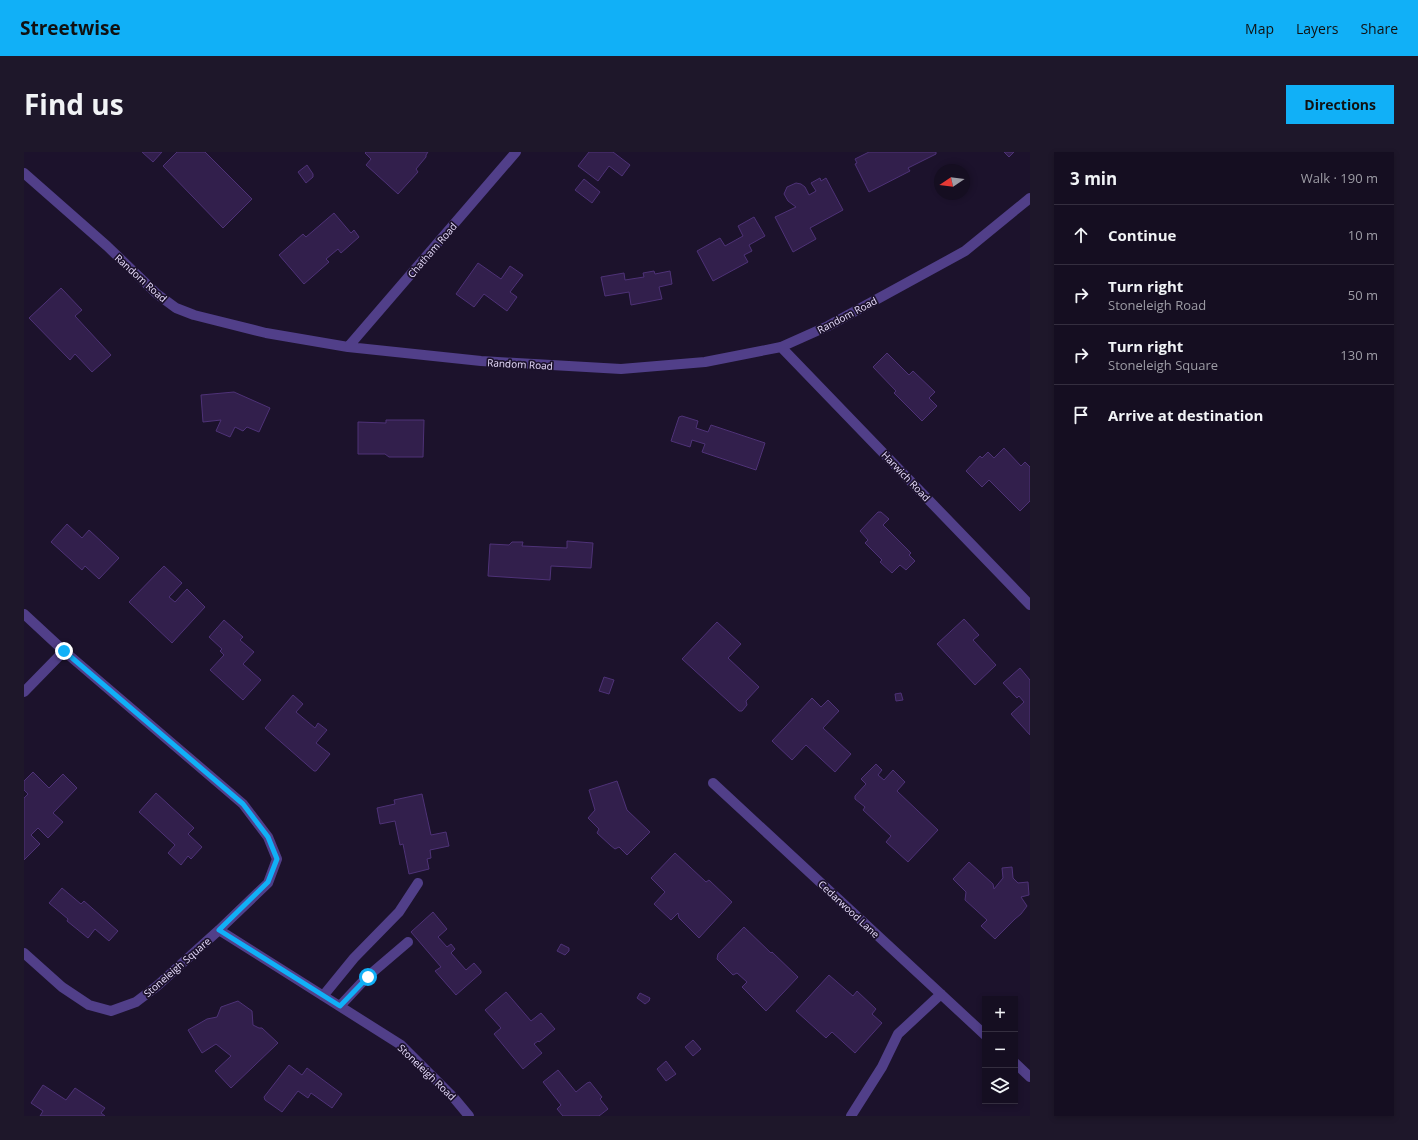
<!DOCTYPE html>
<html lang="en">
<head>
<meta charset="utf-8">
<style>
  body { margin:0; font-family:"Open Sans",sans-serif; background:#1e172a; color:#f1f3f6 }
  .controls { position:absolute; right:12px; bottom:12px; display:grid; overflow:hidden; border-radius:0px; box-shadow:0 2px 6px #0003 }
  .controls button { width:36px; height:36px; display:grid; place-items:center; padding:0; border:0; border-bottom:1px solid #342e3f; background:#150e21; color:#f1f3f6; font:20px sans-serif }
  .compass { position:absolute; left:910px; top:12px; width:36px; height:36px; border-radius:50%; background:#150e21; box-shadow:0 2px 6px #0003; rotate:257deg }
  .stop { position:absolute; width:12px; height:12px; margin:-9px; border:3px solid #11b0f7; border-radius:50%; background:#fff }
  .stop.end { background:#11b0f7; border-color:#fff; box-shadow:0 1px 4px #0008 }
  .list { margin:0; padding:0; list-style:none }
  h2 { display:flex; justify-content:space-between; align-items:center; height:52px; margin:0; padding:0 16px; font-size:17px }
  h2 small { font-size:13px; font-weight:400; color:#9d9ca5 }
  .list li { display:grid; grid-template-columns:26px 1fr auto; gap:12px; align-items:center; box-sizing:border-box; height:60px; padding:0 16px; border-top:1px solid #342e3f }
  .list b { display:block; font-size:15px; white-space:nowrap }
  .list p { margin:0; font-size:13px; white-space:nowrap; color:#9d9ca5 }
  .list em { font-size:13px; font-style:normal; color:#9d9ca5 }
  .icon { flex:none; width:22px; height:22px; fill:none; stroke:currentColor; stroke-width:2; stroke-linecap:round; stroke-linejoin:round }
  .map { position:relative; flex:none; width:1006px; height:964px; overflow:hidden; border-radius:0px }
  header { display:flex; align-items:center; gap:24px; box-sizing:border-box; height:56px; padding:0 20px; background:#11b0f7; color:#111 }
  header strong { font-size:19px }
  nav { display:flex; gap:22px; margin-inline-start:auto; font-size:14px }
  .intro { display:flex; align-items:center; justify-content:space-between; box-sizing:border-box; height:96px; padding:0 24px }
  h1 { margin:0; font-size:28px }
  .button { padding:10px 18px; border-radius:0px; background:#11b0f7; color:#111; font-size:14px; font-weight:700 }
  main { display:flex; gap:24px; padding:0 24px }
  aside { flex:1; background:#150e21; border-radius:0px; box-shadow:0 2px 6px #0003 }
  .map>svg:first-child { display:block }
  .building { fill:#321f4c; stroke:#4e3277 }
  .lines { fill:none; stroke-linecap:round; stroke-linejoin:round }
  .minor { stroke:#513f89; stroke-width:10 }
  .route { stroke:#11b0f7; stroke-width:5 }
  .labels { text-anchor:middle; stroke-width:3.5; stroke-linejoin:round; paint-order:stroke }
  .street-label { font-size:10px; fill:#e9defe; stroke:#1c122c }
</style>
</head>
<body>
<header>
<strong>Streetwise</strong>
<nav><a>Map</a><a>Layers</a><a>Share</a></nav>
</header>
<div class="intro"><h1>Find us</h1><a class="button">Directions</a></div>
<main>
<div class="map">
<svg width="1006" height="964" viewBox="0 0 1006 964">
  <rect width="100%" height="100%" fill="#1c122c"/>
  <!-- building -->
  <path class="building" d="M118 0H138L129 10Z
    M153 0H181L228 47 199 76 139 14Z
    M342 0H404L402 3V5L392 17 394 20 374 42 342 13 347 7 341 1Z
    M565 0H589L606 13 598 24 585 14 574 29 554 14Z
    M845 0H912V2L884 16 886 19 845 40 831 12 833 11 831 7Z
    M980 0H990L985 5Z
    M283 13 289 22V25L282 31 274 20Z
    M796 26 797 29 802 26 819 58 786 76 792 87 769 100 751 65 772 55 764 49 760 42 763 35 772 31 777 32 781 35 785 43 792 39 787 31Z
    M560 27 576 40 568 51 551 38Z
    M310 61 327 81 330 78 335 85 317 101 314 97 302 107 305 110 280 132 255 103 279 82 282 85Z
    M730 65 741 84 725 93 728 99 720 103 724 110 689 129 673 99 696 86 701 94 719 84 714 74Z
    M454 111 477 127 486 114 499 123 486 140 493 145 483 159 460 142 450 155 432 142Z
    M630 119 631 122 646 119 648 132 635 135 638 147 607 153 605 140 581 144 577 125 600 121 601 128 620 125 619 121Z
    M37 136 58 158 51 164 87 203 68 220 51 202 46 208 5 166Z
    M863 201 885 223 889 219 911 240 905 246 913 254 898 269 870 241 872 239 849 215Z
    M210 240 246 256 235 280 223 275 219 279 211 275 206 285 192 279 197 268 179 270 177 243Z
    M658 264 674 269 672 276 684 280 687 273 741 291 732 318 678 300 681 292 668 288 666 295 647 289 655 265Z
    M362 268H400L399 305H365L361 302H334V270L362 271Z
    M980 296 997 314 1001 310 1006 315V349L996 359 965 328 958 335 942 319 956 304 958 306 964 300 970 306Z
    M854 360H857L865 367 859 373 887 401 885 403 891 409 882 418 876 413 868 421 856 410 858 408 841 391 844 388 836 379Z
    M43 372 58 386 65 378 95 406 75 427 61 414 58 418 27 390Z
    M543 389 569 391 567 416 527 414 526 428 464 424 466 392 485 393 488 390H499L498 394 543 396Z
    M140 414 158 431 145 445 151 450 163 437 181 455 148 491 105 450Z
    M940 467 955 483 949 488 972 513 951 533 913 492Z
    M200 468 219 485 216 488 230 500 219 512 237 528 219 548 186 518 200 503 196 499 198 497 185 485Z
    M693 470 717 492 704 506 735 535 722 549 723 553 718 559H715L658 507Z
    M996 516 1006 528V583L987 562 1000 550 995 544 993 546 979 531Z
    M580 525 590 528 585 542 575 539Z
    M877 541 879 548 872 549 871 542Z
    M269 543 279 552 272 560 291 576 294 571 303 578 292 591 306 602 292 619H290L241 576Z
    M788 546 797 555 804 548 815 559 799 576 827 602 811 620 782 593 768 608 748 589Z
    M852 612 858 618 854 623 860 628 869 618 881 630 873 639 914 678 884 710 862 690 867 684 839 658 841 655 831 647V644L842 632 837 627Z
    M9 620 25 636 39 622 53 636 29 661 39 670 24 686 14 676 7 683 16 692 0 708V646L4 642 0 638V629Z
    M593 629 603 658 626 680 603 703 595 695 591 697 586 693 573 681 575 677 564 666 571 658 565 638Z
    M132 641 170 676 164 682 178 695 167 707 164 704 157 713 144 701 151 693 115 660Z
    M398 642 407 683 422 680 425 694 406 698 407 706 403 707 405 717 385 722 379 692 376 693 371 669 356 672 353 656 371 652 370 648Z
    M651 701 682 730 685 728 708 750 675 786 655 766 654 761 647 768 630 752 641 740 627 726Z
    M945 710 969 732 970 737 979 726 978 716 988 715 989 726 994 731 1004 730 1005 743 997 745 1003 754 997 762 991 767 971 787 957 774 963 768 941 748 942 740 929 727Z
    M38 736 57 752 60 749 94 779 85 789 71 777 64 786 43 769 44 767 25 751Z
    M409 760 423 777 414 785 423 795 427 792 431 797 427 801 442 818 450 811 457 819V821L432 843 411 819 417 815 387 780Z
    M720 775 747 801 748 800 774 825 742 859 718 835 723 830 713 821 709 823 693 807 694 802Z
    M537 792 545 796V799L541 803 533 799Z
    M805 823 829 844 833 839 852 857 848 862 858 871 831 901 808 880 802 886 772 859Z
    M482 840 507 869 517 861 531 877 515 890 514 889 510 892 518 901 499 917 470 882 477 876 461 858Z
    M616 841 626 846 625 849 621 852 613 846Z
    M214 849 228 859 229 873 235 876H238L254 891 207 936 191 919 207 904 192 892 178 901 164 878 183 867 193 865 197 855Z
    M669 888 677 897 669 904 661 895Z
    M642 909 652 922 642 929 633 917Z
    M265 913 278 923 283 916 318 942 308 956 287 941 284 946 274 939 258 960 241 948 240 945Z
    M534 918 552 940 563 931 566 930 578 945 576 947 584 957 575 964H539L533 957 537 953 519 930Z
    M19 933 42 948 51 936 81 956 77 961 81 964H16L19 959 7 951Z"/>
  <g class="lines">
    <!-- minor -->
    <path class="minor" d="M0 21 83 94 133 142 152 156 170 163 242 181 324 195 457 209 597 217 681 210 757 195 804 174 941 99 1006 46
      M324 195 492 0
      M757 195 1006 453
      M0 462 40 499 219 652 244 685 253 707 244 731 195 778 133 834 112 850 87 859 65 853 38 835 0 801
      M0 540 40 499
      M689 631 961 883
      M195 778 377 893 430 946 445 964
      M299 844 330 806 375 760 394 731
      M316 854 343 825 384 790
      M991 911 1006 925
      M827 964 858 915 874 882 917 842"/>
  </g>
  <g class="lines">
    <!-- route -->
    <path class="route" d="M40 499 219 652 244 685 253 707 244 730 195 778 316 854 344 825"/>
  </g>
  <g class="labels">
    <!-- street labels -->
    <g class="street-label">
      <text transform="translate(408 98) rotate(-49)" y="4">Chatham Road</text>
      <text transform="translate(117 126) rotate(42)" y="4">Random Road</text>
      <text transform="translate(823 163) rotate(-28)" y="4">Random Road</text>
      <text transform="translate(496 212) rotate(3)" y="4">Random Road</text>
      <text transform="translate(882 324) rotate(46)" y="4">Harwich Road</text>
      <text transform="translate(825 757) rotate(43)" y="4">Cedarwood Lane</text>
      <text transform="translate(153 815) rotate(-41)" y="4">Stoneleigh Square</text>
      <text transform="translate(403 920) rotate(44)" y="4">Stoneleigh Road</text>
    </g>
  </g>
</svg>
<div class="controls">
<button>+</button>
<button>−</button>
<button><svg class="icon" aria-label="layers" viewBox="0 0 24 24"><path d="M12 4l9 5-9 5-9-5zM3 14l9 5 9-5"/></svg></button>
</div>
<svg class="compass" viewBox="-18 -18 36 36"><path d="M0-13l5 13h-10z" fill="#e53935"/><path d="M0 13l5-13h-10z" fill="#9d9ca5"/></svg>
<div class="stop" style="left:344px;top:825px"></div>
<div class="stop end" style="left:40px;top:499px"></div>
</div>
<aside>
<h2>3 min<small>Walk · 190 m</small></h2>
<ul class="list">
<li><svg class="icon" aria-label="ahead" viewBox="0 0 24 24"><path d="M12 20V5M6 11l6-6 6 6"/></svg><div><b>Continue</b></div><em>10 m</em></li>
<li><svg class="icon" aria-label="right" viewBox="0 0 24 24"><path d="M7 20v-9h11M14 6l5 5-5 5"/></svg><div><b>Turn right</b><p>Stoneleigh Road</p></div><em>50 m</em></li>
<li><svg class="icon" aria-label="right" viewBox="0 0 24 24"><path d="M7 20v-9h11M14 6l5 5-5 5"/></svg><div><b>Turn right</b><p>Stoneleigh Square</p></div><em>130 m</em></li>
<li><svg class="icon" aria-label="arrive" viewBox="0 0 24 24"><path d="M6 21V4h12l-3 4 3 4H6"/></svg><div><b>Arrive at destination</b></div></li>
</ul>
</aside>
</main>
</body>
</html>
